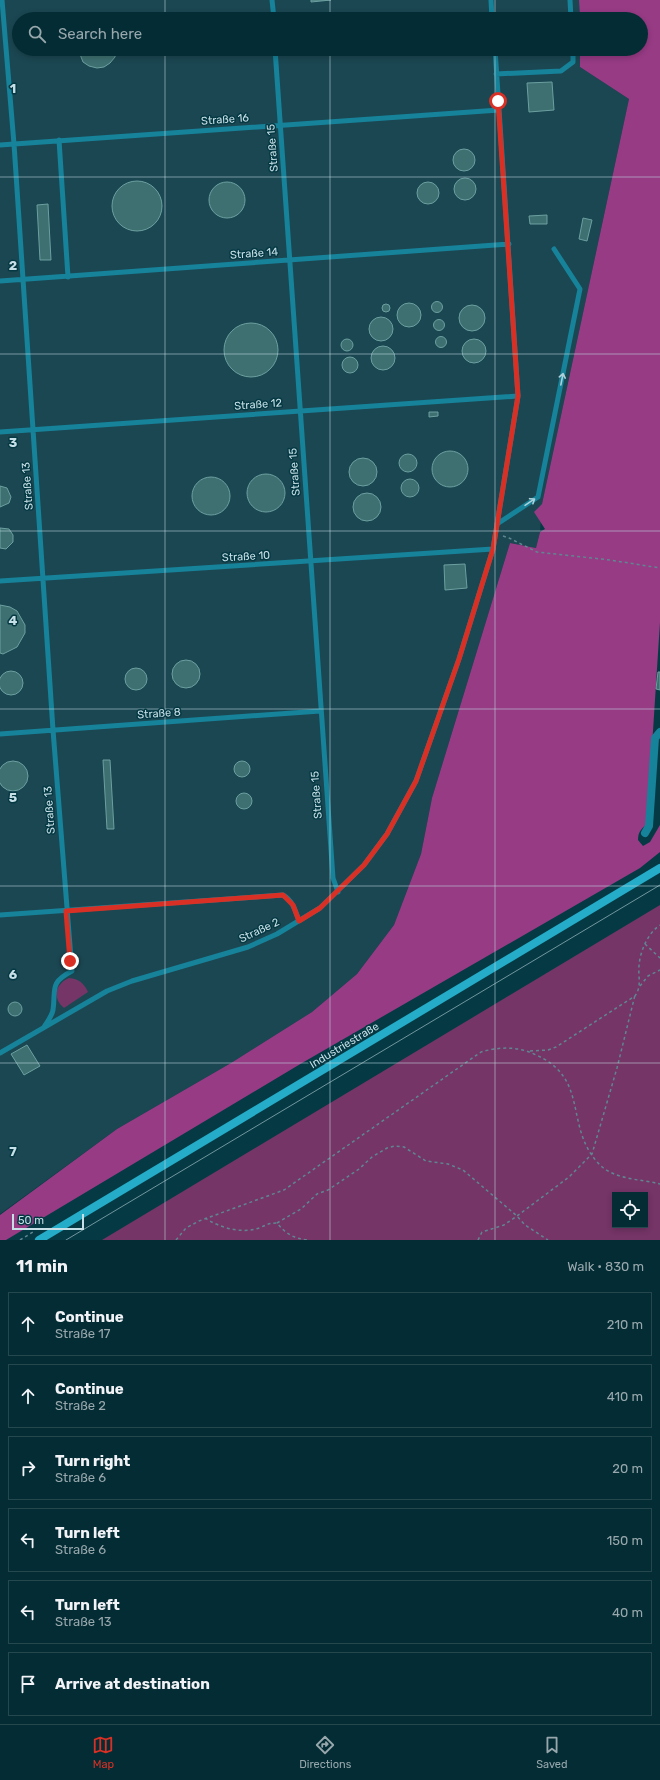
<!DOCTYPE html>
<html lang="en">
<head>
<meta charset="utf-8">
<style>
  body { margin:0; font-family:Rubik,sans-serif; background:#123840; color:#f1f3f6 }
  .controls { position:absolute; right:12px; bottom:12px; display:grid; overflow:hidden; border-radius:0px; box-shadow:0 2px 6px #0003 }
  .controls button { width:36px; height:36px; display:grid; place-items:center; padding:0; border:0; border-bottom:1px solid #25484f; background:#042c34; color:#f1f3f6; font:20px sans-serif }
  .scale { position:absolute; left:12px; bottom:10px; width:72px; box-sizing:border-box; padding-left:4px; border:2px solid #c7dfe6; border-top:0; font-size:11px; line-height:14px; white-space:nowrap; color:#c7dfe6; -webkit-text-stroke:3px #053a45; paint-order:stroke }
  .stop { position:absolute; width:12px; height:12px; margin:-9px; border:3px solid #d93025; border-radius:50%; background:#fff }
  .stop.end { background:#d93025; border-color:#fff; box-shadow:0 1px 4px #0008 }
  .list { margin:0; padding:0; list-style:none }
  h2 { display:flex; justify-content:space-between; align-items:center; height:52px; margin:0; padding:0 16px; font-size:17px }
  h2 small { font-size:13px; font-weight:400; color:#97a7ac }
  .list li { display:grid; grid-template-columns:26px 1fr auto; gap:12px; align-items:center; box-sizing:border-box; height:64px; margin:0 8px 8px; padding:0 8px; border:1px solid #25484f; border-radius:0px }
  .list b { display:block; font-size:15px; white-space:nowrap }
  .list p { margin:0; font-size:13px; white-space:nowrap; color:#97a7ac }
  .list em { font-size:13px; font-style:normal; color:#97a7ac }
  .icon { flex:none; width:22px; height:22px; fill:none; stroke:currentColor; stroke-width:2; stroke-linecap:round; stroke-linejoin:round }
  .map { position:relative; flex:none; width:660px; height:1240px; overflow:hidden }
  .search { position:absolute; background:#042c34; box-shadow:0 2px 6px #0003; left:12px; right:12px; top:12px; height:44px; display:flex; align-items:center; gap:10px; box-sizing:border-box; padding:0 14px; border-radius:22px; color:#97a7ac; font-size:15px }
  .sheet { height:484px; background:#042c34 }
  nav { display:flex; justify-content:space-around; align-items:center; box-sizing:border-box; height:56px; border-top:1px solid #25484f; background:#042c34; font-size:11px; color:#97a7ac }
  nav a { display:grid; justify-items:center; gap:2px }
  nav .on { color:#d93025 }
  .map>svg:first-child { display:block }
  .built { fill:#1b4752 }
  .green { fill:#753567; fill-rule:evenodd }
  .forest { fill:#973b85 }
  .building { fill:#3e7071; stroke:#6ca0a0 }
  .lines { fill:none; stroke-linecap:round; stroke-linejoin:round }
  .path { stroke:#5f8690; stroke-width:1.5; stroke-dasharray:3 3; stroke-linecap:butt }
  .lane { stroke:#16839a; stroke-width:5 }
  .street { stroke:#16839a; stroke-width:8 }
  .secondary { stroke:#24acc8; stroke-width:8 }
  .tram { stroke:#71969e; stroke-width:1 }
  .oneway { stroke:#acd1db }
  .route { stroke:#d93025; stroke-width:5 }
  .grid { fill:none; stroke:#c7dfe6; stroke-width:1; stroke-opacity:0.55 }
  .labels { text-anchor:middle; stroke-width:3; stroke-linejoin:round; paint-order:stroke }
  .street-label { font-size:11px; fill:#c7dfe6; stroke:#053a45 }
  .grid-label { font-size:13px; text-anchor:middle; font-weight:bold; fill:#c7dfe6; stroke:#053a45; stroke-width:3; stroke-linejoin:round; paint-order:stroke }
</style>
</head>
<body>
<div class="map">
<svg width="660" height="1240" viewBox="0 0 660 1240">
  <rect width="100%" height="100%" fill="#053a45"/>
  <!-- built -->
  <path class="built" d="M0 0H579L580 19H19V49H580V67L629 99 542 504 540 532 536 548 510 543 432 798 421 854 394 925 357 974 312 1012 231 1063 117 1129 0 1214Z"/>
  <!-- green -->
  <path class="green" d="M660 905V1240H102ZM615 1195H645V1225H615Z
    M69 978C79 979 84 983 88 992L64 1008C52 998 55 984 69 978Z"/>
  <!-- forest -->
  <path class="forest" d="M579 0H660V622L647 824C641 829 638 832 638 840L643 846 650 842 660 825V852L640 868 302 1063 6 1240H0V1215L117 1129 231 1063 312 1012 357 974 394 925 421 854 432 798 510 543 536 548 540 532 545 529 534 512 542 504 629 99 580 67V49H641V19H580Z"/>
  <!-- building -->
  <path class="building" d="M311 0H331L311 2Z
    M78 49H116V50L115 57 110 63 104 67 97 68 89 66 83 62Z
    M552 82 554 110 529 112 527 83Z
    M453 160a11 11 0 1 1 22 0a11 11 0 1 1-22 0Z
    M454 189a11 11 0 1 1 22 0a11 11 0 1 1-22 0Z
    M112 206a25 25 0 1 1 50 0a25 25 0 1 1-50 0Z
    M209 200a18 18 0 1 1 36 0a18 18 0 1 1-36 0Z
    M417 193a11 11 0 1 1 22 0a11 11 0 1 1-22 0Z
    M48 204 51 260H40L37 205Z
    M547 215V224H530L529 216Z
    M583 218 592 220 587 241 579 239Z
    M431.5 307a5.5 5.5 0 1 1 11 0a5.5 5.5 0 1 1-11 0Z
    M397 315a12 12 0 1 1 24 0a12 12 0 1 1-24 0Z
    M382 308a4 4 0 1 1 8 0a4 4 0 1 1-8 0Z
    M459 318a13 13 0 1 1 26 0a13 13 0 1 1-26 0Z
    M369 329a12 12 0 1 1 24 0a12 12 0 1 1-24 0Z
    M433.5 325a5.5 5.5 0 1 1 11 0a5.5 5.5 0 1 1-11 0Z
    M224 350a27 27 0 1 1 54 0a27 27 0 1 1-54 0Z
    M435.5 342a5.5 5.5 0 1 1 11 0a5.5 5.5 0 1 1-11 0Z
    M341 345a6 6 0 1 1 12 0a6 6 0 1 1-12 0Z
    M462 351a12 12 0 1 1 24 0a12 12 0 1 1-24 0Z
    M371 358a12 12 0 1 1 24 0a12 12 0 1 1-24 0Z
    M342 365a8 8 0 1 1 16 0a8 8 0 1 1-16 0Z
    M429 412H438V416L429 417Z
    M432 469a18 18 0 1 1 36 0a18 18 0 1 1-36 0Z
    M399 463a9 9 0 1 1 18 0a9 9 0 1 1-18 0Z
    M349 472a14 14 0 1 1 28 0a14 14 0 1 1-28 0Z
    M247 493a19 19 0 1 1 38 0a19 19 0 1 1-38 0Z
    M192 496a19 19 0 1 1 38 0a19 19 0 1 1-38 0Z
    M401 488a9 9 0 1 1 18 0a9 9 0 1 1-18 0Z
    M0 486 7 488 11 497 9 503 0 507Z
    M353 507a14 14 0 1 1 28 0a14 14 0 1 1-28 0Z
    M0 528 9 529 13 535V542L6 549 0 548Z
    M465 564 467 588 445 590 444 565Z
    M0 605 10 607 17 611 25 625V633L17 647 3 654 0 653Z
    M172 674a14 14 0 1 1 28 0a14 14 0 1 1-28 0Z
    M125 679a11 11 0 1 1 22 0a11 11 0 1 1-22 0Z
    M-1 683a12 12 0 1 1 24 0a12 12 0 1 1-24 0Z
    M658 672H660V690L656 689Z
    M103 760H110L114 829H107Z
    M234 769a8 8 0 1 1 16 0a8 8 0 1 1-16 0Z
    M-2 776a15 15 0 1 1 30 0a15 15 0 1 1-30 0Z
    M236 801a8 8 0 1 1 16 0a8 8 0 1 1-16 0Z
    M8 1009a7 7 0 1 1 14 0a7 7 0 1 1-14 0Z
    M27 1045 40 1066 24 1075 11 1054Z"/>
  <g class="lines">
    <!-- path -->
    <path class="path" d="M503 536 509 538 537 552 610 560 660 568
      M645 944 660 958
      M640 986 648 976 660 970
      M530 1051 548 1050 556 1047 635 996C642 986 638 977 639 966 640 951 648 933 660 925
      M205 1218C220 1228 242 1234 259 1228 266 1225 269 1223 277 1223 286 1234 293 1238 307 1240
      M277 1223 301 1209 317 1194 328 1190 359 1169 372 1157 387 1148 395 1146 404 1147 426 1161 448 1164 463 1170 517 1216 525 1225 548 1240
      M20 1240 33 1232
      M176 1240 186 1228 199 1221 284 1190 481 1052C498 1047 517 1046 534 1054 591 1078 563 1126 599 1164 614 1180 641 1179 660 1184
      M478 1240 482 1232 504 1225 517 1216 569 1177 592 1154 617 1068 635 995"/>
    <!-- lane -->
    <path class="lane" d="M2 0 14 144 53 730 72 971C49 983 56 989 53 1010 52 1016 47 1022 44 1027
      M272 0 274 19
      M491 0 492 19
      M570 0 571 19
      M275 49 333 878 338 892
      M496 74 561 71 573 62V49
      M59 140 68 277
      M0 145 499 110
      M0 281 509 244
      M0 432 518 396
      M497 524 538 497 580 289 554 249
      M0 581 493 549
      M0 734 320 711
      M0 915 283 895C293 901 295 910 299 921
      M0 1053 107 991 132 981 248 947 277 934 320 908 364 865 387 834 416 781 459 659 493 549 518 396 495 49"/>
    <!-- street -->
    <path class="street" d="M645 833 649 826 655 738 660 732"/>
    <!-- secondary -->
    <path class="secondary" d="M39 1240 660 868"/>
    <!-- tram -->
    <path class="tram" d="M66 1240 660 885"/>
  </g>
  <!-- one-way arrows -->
  <defs><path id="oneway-shaft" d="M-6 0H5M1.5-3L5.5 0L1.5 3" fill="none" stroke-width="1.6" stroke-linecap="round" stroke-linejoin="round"/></defs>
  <g class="oneway">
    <use href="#oneway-shaft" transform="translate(562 379) rotate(-79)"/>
    <use href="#oneway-shaft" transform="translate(530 502) rotate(-34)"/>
  </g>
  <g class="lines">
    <!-- route -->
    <path class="route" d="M70 961 66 911 283 895 293 905 299 921 320 908 364 865 387 834 416 781 459 659 493 549 518 396 498 101"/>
  </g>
  <!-- grid -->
  <path class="grid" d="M165 0V19M330 0V19M495 0V19M165 49V1240M330 49V1240M495 49V1240M0 177H660M0 354H660M0 531H660M0 709H660M0 886H660M0 1063H660"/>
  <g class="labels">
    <!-- street labels -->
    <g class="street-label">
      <text transform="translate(225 119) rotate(-4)" y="4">Straße 16</text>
      <text transform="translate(272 148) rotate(-94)" y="4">Straße 15</text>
      <text transform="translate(254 253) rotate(-4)" y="4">Straße 14</text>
      <text transform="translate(258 404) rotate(-4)" y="4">Straße 12</text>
      <text transform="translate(294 472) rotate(-94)" y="4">Straße 15</text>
      <text transform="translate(27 486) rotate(-94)" y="4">Straße 13</text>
      <text transform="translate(246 556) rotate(-3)" y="4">Straße 10</text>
      <text transform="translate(159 713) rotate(-4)" y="4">Straße 8</text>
      <text transform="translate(316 795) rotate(-94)" y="4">Straße 15</text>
      <text transform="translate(49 810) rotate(-94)" y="4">Straße 13</text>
      <text transform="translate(259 930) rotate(-25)" y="4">Straße 2</text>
      <text transform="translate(344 1045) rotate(-31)" y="4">Industriestraße</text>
    </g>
  </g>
  <g class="grid-label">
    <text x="13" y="93">1</text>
    <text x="13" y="270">2</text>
    <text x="13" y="447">3</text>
    <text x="13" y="625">4</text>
    <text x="13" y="802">5</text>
    <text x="13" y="979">6</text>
    <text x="13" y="1156">7</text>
  </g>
</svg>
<div class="controls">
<button><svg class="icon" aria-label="locate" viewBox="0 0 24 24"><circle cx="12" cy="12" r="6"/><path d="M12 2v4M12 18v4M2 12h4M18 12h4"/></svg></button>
</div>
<div class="scale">50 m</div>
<div class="stop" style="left:498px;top:101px"></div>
<div class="stop end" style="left:70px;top:961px"></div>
<div class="search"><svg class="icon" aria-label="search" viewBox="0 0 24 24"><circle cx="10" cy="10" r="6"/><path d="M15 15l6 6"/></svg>Search here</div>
</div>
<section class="sheet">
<h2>11 min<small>Walk · 830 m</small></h2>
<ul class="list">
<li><svg class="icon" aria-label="ahead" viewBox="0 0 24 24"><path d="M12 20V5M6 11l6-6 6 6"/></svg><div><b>Continue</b><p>Straße 17</p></div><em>210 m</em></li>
<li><svg class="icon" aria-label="ahead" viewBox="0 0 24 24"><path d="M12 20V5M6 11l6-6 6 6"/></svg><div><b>Continue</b><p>Straße 2</p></div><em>410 m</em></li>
<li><svg class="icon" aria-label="right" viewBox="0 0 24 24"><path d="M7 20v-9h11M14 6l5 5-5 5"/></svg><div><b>Turn right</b><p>Straße 6</p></div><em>20 m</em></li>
<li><svg class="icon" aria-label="left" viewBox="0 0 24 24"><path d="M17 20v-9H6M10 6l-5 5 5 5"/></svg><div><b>Turn left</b><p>Straße 6</p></div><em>150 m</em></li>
<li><svg class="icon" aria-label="left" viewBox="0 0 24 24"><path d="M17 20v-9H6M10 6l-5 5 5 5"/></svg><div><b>Turn left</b><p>Straße 13</p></div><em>40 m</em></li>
<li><svg class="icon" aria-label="arrive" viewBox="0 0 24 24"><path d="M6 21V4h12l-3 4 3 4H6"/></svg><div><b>Arrive at destination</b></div></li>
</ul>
</section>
<nav>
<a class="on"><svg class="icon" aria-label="map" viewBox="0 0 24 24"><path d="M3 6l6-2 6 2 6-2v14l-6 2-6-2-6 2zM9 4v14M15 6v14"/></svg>Map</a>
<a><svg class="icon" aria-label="directions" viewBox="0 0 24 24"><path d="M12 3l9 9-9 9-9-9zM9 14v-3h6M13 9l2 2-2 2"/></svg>Directions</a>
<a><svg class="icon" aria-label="saved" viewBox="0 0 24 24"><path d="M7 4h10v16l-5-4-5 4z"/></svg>Saved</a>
</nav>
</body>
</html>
